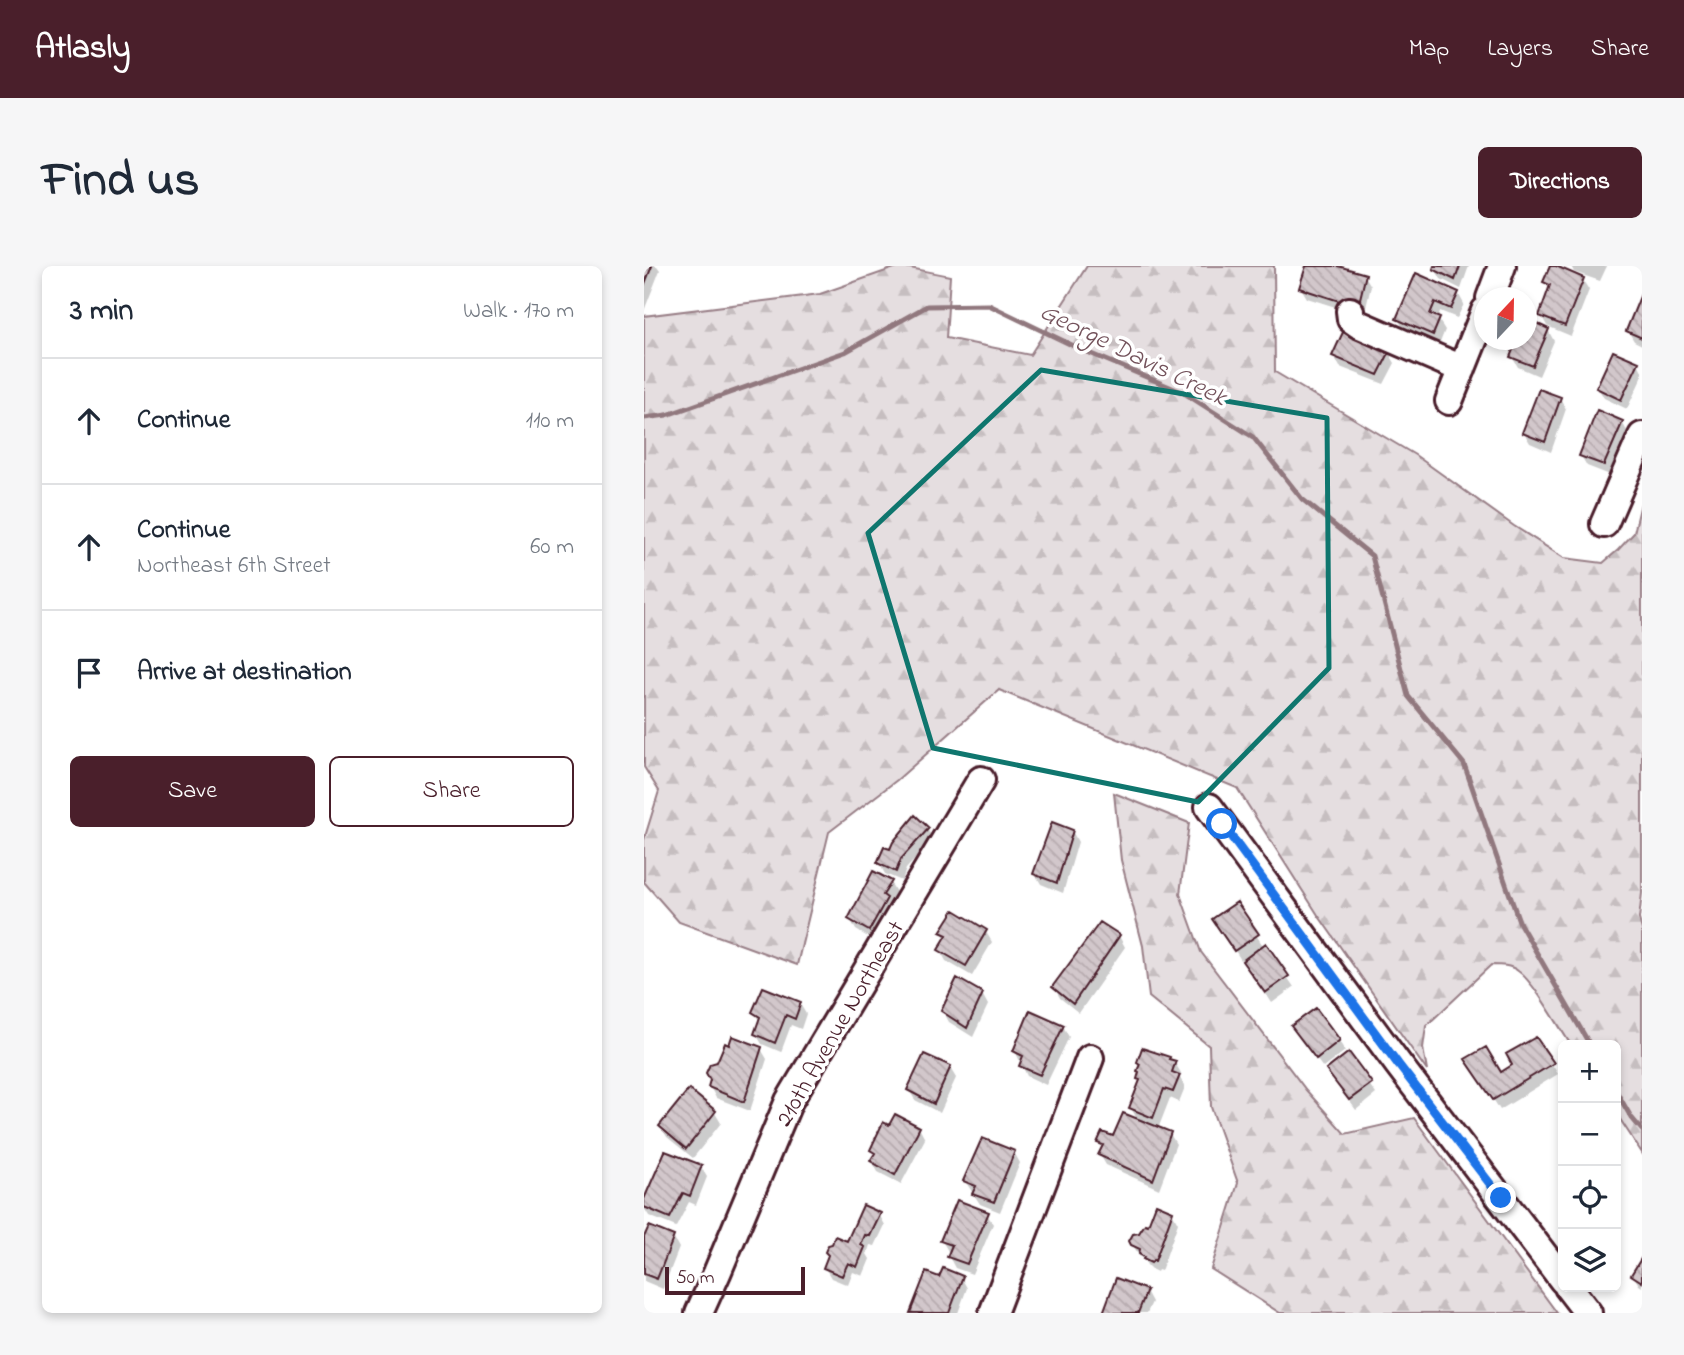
<!DOCTYPE html>
<html lang="en">
<head>
<meta charset="utf-8">
<style>
  body { margin:0; font-family:"Indie Flower",sans-serif; background:#f6f6f7; color:#1f2937 }
  .controls { position:absolute; right:21px; bottom:21px; display:grid; overflow:hidden; border-radius:10px; box-shadow:0 4px 10px #0003 }
  .controls button { width:63px; height:63px; display:grid; place-items:center; padding:0; border:0; border-bottom:2px solid #e0e1e3; background:#fff; color:#1f2937; font:35px sans-serif }
  .compass { position:absolute; left:830px; top:21px; width:63px; height:63px; border-radius:50%; background:#fff; box-shadow:0 4px 10px #0003; rotate:22deg }
  .scale { position:absolute; left:21px; bottom:18px; width:140px; box-sizing:border-box; padding-left:7px; border:4px solid #4a1f2b; border-top:0; font-size:19px; line-height:24px; white-space:nowrap; color:#4a1f2b; -webkit-text-stroke:5px #fff; paint-order:stroke }
  .stop { position:absolute; width:21px; height:21px; margin:-16px; border:5px solid #1a73e8; border-radius:50%; background:#fff }
  .stop.end { background:#1a73e8; border-color:#fff; box-shadow:0 2px 7px #0008 }
  .list { margin:0; padding:0; list-style:none }
  h2 { display:flex; justify-content:space-between; align-items:center; height:91px; margin:0; padding:0 28px; font-size:30px }
  h2 small { font-size:23px; font-weight:400; color:#747a83 }
  .list li { display:grid; grid-template-columns:46px 1fr auto; gap:21px; align-items:center; box-sizing:border-box; height:126px; padding:0 28px; border-top:2px solid #e0e1e3 }
  .list b { display:block; font-size:26px; white-space:nowrap }
  .list p { margin:0; font-size:23px; white-space:nowrap; color:#747a83 }
  .list em { font-size:23px; font-style:normal; color:#747a83 }
  .actions { display:flex; gap:14px; padding:21px 28px }
  .actions a { flex:1; padding:16px 0; border:2px solid #4a1f2b; border-radius:10px; text-align:center; font-size:24px; color:#4a1f2b }
  .actions .main { background:#4a1f2b; color:#fff }
  .icon { flex:none; width:38px; height:38px; fill:none; stroke:currentColor; stroke-width:2; stroke-linecap:round; stroke-linejoin:round }
  .map { position:relative; flex:none; width:998px; height:1047px; overflow:hidden; border-radius:10px }
  header { display:flex; align-items:center; gap:42px; box-sizing:border-box; height:98px; padding:0 35px; background:#4a1f2b; color:#fff }
  header strong { font-size:33px }
  nav { display:flex; gap:38px; margin-inline-start:auto; font-size:24px }
  .intro { display:flex; align-items:center; justify-content:space-between; box-sizing:border-box; height:168px; padding:0 42px }
  h1 { margin:0; font-size:49px }
  .button { padding:18px 32px; border-radius:10px; background:#4a1f2b; color:#fff; font-size:24px; font-weight:700 }
  main { display:flex; gap:42px; padding:0 42px }
  aside { flex:1; background:#fff; border-radius:10px; box-shadow:0 4px 10px #0003 }
  .map>svg:first-child { display:block }
  .forest { fill:url(#forest-firs); stroke:#987e86; stroke-width:2 }
  .shadow { fill:#0003 }
  .lines { fill:none; stroke-linecap:round; stroke-linejoin:round }
  .stream { stroke:#91787e; stroke-width:5 }
  .building { fill:url(#building-back-hatch); stroke:#4a1f2b; stroke-width:2 }
  .minor-casing { stroke:#4a1f2b; stroke-width:32 }
  .minor { stroke:#fff; stroke-width:26 }
  .route { stroke:#1a73e8; stroke-width:9 }
  .marked { fill:none; stroke:#0f766e; stroke-width:5; stroke-linejoin:round }
  .labels { text-anchor:middle; stroke-width:7; stroke-linejoin:round; paint-order:stroke }
  .street-label { font-size:24px; fill:#4a1f2b; stroke:#fff }
  .water-label { font-size:26px; font-style:italic; fill:#74535c; stroke:#fff }
</style>
</head>
<body>
<header>
<strong>Atlasly</strong>
<nav><a>Map</a><a>Layers</a><a>Share</a></nav>
</header>
<div class="intro"><h1>Find us</h1><a class="button">Directions</a></div>
<main>
<aside>
<h2>3 min<small>Walk · 170 m</small></h2>
<ul class="list">
<li><svg class="icon" aria-label="ahead" viewBox="0 0 24 24"><path d="M12 20V5M6 11l6-6 6 6"/></svg><div><b>Continue</b></div><em>110 m</em></li>
<li><svg class="icon" aria-label="ahead" viewBox="0 0 24 24"><path d="M12 20V5M6 11l6-6 6 6"/></svg><div><b>Continue</b><p>Northeast 6th Street</p></div><em>60 m</em></li>
<li><svg class="icon" aria-label="arrive" viewBox="0 0 24 24"><path d="M6 21V4h12l-3 4 3 4H6"/></svg><div><b>Arrive at destination</b></div></li>
</ul>
<div class="actions"><a class="main">Save</a><a>Share</a></div>
</aside>
<div class="map">
<svg width="998" height="1047" viewBox="0 0 998 1047">
  <defs>
    <pattern id="forest-firs" width="22" height="20" patternUnits="userSpaceOnUse" patternTransform="scale(1.75)"><rect width="22" height="20" fill="#e5dee0"/><path d="M5 1l3.5 6h-7zM16 11l3.5 6h-7z" fill="#c6bec0"/></pattern>
    <pattern id="building-back-hatch" width="6" height="6" patternUnits="userSpaceOnUse" patternTransform="scale(1.75)"><rect width="6" height="6" fill="#d2c7cb"/><path d="M-1 5l2 2M0 0l6 6M5-1l2 2" fill="none" stroke="#b6aaae"/></pattern>
  </defs>
  <rect width="100%" height="100%" fill="#fff"/>
  <filter id="ink" filterUnits="userSpaceOnUse"><feTurbulence type="fractalNoise" baseFrequency=".0143" numOctaves="2"/><feDisplacementMap in="SourceGraphic" scale="14" xChannelSelector="R" yChannelSelector="G"/><feConvolveMatrix kernelMatrix="1 2 1 2 8 2 1 2 1" color-interpolation-filters="sRGB"/></filter>
  <g filter="url(#ink)">
    <!-- forest -->
    <path class="forest" d="M256 0 306 10 302 72 386 89 443 0H630L631 106 771 189 870 260 920 292 959 297 974 284 990 267 998 233V627L995 653 998 664V887L972 847V779H927C915 761 890 716 874 705 867 699 856 699 847 699L782 760 779 782 783 805 674 649 593 522 355 424 253 514 185 566 153 699 35 656 0 616V574L15 525 0 501V50L176 28Z
      M470 527 545 557 536 628 557 686 662 824 701 868 770 852 913 1047H636L567 1003 594 917 567 841 565 780 505 731 499 680 477 594Z"/>
    <!-- shadow -->
    <path class="shadow" d="M0 0H13L16 4 0 45Z
      M664 0H687L721 10 727 20 720 50 663 32 657 22Z
      M792 0H825L817 23 797 13 791 3Z
      M908 0 938 13 945 24 927 70 903 60 897 49 906 25 901 16Z
      M927 0H963L956 15 930 6Z
      M773 9 814 27 820 38 813 52 796 45 794 53 801 64 795 79 760 63 754 53Z
      M998 30V79L990 75 984 65Z
      M883 55 904 64 910 75 895 110 874 101 868 91 875 74H883Z
      M745 87 751 97 740 118 696 101 690 90Z
      M994 97 998 105V111L983 143 960 132 954 122Z
      M916 132 922 143 907 186 886 177 880 167Z
      M978 156 984 167 966 209 943 200 937 190Z
      M283 563 289 573 262 603 258 615 241 608 235 597 247 585Z
      M428 565 434 576 419 627 397 618 391 608Z
      M246 616 252 626 245 638 248 643 231 675 212 664 206 653Z
      M592 639 620 681 622 680 650 721 628 737 599 693 597 694 577 663Z
      M298 666H342L348 676 328 710 302 695 296 684 302 673Z
      M475 670 481 681 435 747 416 732 410 721Z
      M338 728 344 739 329 771 305 756 299 745Z
      M156 738 162 748 157 763 147 759 137 786 118 778 112 768 116 756 110 746Z
      M671 744 695 775 701 785 679 802 656 771Z
      M419 760 425 771 402 819 383 810 371 785Z
      M892 773 914 808 856 844 830 803 856 808 870 799Z
      M117 783 123 793 106 845 72 832 66 821Z
      M704 789 732 828 712 844 690 814Z
      M526 795 531 797 537 807 536 812 541 821 535 836 526 832 514 863 526 868 532 878 515 923 462 899 456 889 459 883 455 877 470 873 494 855 487 842 497 816 495 812 497 800 495 796Z
      M306 802 312 812 296 847 271 834 265 824Z
      M71 847 77 857 49 892 23 871 17 861Z
      M275 862 281 873 257 918 234 906 228 895 231 890 228 884Z
      M370 886 376 897 356 946 336 938 321 915Z
      M57 901 63 911 52 939 45 936 32 961 5 950 0 942V937Z
      M528 946 534 957 517 1005 514 1004 513 1006 507 1003 503 999 498 991 495 990 487 975Z
      M235 948 241 959 231 980 226 979 223 988 226 993 219 1010 209 1006 204 1019 187 1012 181 1002 204 977Z
      M343 948 349 958 328 1008 311 1002 305 991 307 986 304 985 298 975Z
      M29 971 35 982 19 1023 0 1015V975Z
      M998 994V1021L995 1019 989 1009Z
      M317 1011 323 1022 314 1047H268Z
      M502 1025 508 1036 503 1047H461Z"/>
    <g class="lines">
      <!-- stream -->
      <path class="stream" d="M0 152 23 149 201 86 283 40 345 39 434 82 540 127 609 171 658 233 728 290 764 430 820 498 876 658 946 779
        M972 825 987 851 998 864"/>
    </g>
    <!-- building -->
    <path class="building" d="M0 0H8L0 20Z
      M662 0H694L722 8 714 41 655 22Z
      M790 0H816L811 14 789 3Z
      M906 0H912L940 12 921 60 895 50 906 19 899 16Z
      M772 7 815 26 807 43 791 36 786 48 796 52 789 69 752 53Z
      M997 28H998V72L982 65Z
      M883 53 905 63 889 100 866 91 873 74H883Z
      M699 66 746 85 734 109 688 90Z
      M969 85 995 96 977 134 952 122Z
      M895 123 917 131 901 176 878 167Z
      M953 144 979 155 960 199 935 190Z
      M271 549 285 562 257 593 252 606 233 597 240 581 246 583 249 576Z
      M408 556 429 564 413 617 389 608Z
      M229 605 248 615 239 629 243 632 225 665 204 653Z
      M593 636 615 668 590 685 568 653Z
      M310 644 343 664 322 700 294 684 303 669 296 666Z
      M456 656 476 669 429 738 408 721Z
      M622 677 645 710 621 727 598 695Z
      M313 712 339 727 323 762 297 745Z
      M119 721 157 736 151 753 142 749 131 777 110 768 116 751 108 746Z
      M672 742 696 774 672 793 647 760Z
      M386 744 420 759 396 809 375 800 379 790 369 785Z
      M88 770 118 781 100 836 64 821 66 814 62 807 66 798 73 796 81 777 85 779Z
      M892 771 910 797 849 834 821 793 842 781 857 806 868 799 862 788Z
      M498 782 526 791 525 793 532 795 528 806 536 809 529 826 520 823 509 852 485 842 496 814 493 813 495 806 493 805 496 798 493 796Z
      M705 786 728 817 705 834 682 804Z
      M280 788 307 800 290 838 263 824Z
      M45 823 72 845 42 883 15 860Z
      M479 847 527 866 509 914 454 889 459 879 453 877 458 866 469 870Z
      M251 848 276 861 251 909 226 895 231 887 226 884 239 856 245 859Z
      M338 872 371 885 350 936 328 928 332 920 319 915Z
      M21 885 58 899 46 930 39 927 26 952 0 941V933Z
      M313 934 345 946 323 998 303 991 308 979 296 975Z
      M512 938 529 945 511 995 509 994 507 997 499 993 500 991 495 988 496 983 487 979 485 975 489 968 495 967 501 958 504 959Z
      M219 939 237 947 226 970 221 969 217 979 221 981 213 1001 204 997 198 1010 179 1002 184 989 181 986 184 979 188 978 191 970 203 975Z
      M5 960 30 970 13 1013 0 1008V971Z
      M998 991V1016L987 1009Z
      M299 1002 319 1010 305 1047H266L282 1006 295 1011Z
      M472 1012 503 1024 494 1047H459Z"/>
    <g class="lines">
      <!-- minor casing -->
      <g class="minor-casing">
        <path id="minor" d="M846 32 858 0
          M706 45 707 53 714 58 818 103
          M805 135 841 45
          M960 258 998 170
          M565 541 754 798 919 1014
          M924 1021 944 1047
          M55 1047 73 1007 145 835 337 514
          M349 1047 446 792"/>
      </g>
      <!-- minor -->
      <use href="#minor" class="minor"/>
    </g>
  </g>
  <g class="lines" filter="url(#ink)">
    <!-- route -->
    <path class="route" d="M578 558 754 798 857 932"/>
  </g>
  <!-- marked area -->
  <path class="marked" d="M397 104 683 152 685 402 554 536 289 482 224 267Z"/>
  <g class="labels">
    <!-- street labels -->
    <g class="street-label">
      <text transform="translate(195 757) rotate(-60)" y="8">210th Avenue Northeast</text>
    </g>
    <!-- water labels -->
    <g class="water-label">
      <text transform="translate(490 87) rotate(26)" y="9">George Davis Creek</text>
    </g>
  </g>
</svg>
<div class="controls">
<button>+</button>
<button>−</button>
<button><svg class="icon" aria-label="locate" viewBox="0 0 24 24"><circle cx="12" cy="12" r="6"/><path d="M12 2v4M12 18v4M2 12h4M18 12h4"/></svg></button>
<button><svg class="icon" aria-label="layers" viewBox="0 0 24 24"><path d="M12 4l9 5-9 5-9-5zM3 14l9 5 9-5"/></svg></button>
</div>
<svg class="compass" viewBox="-18 -18 36 36"><path d="M0-13l5 13h-10z" fill="#e53935"/><path d="M0 13l5-13h-10z" fill="#747a83"/></svg>
<div class="scale">50 m</div>
<div class="stop" style="left:578px;top:558px"></div>
<div class="stop end" style="left:857px;top:932px"></div>
</div>
</main>
</body>
</html>
